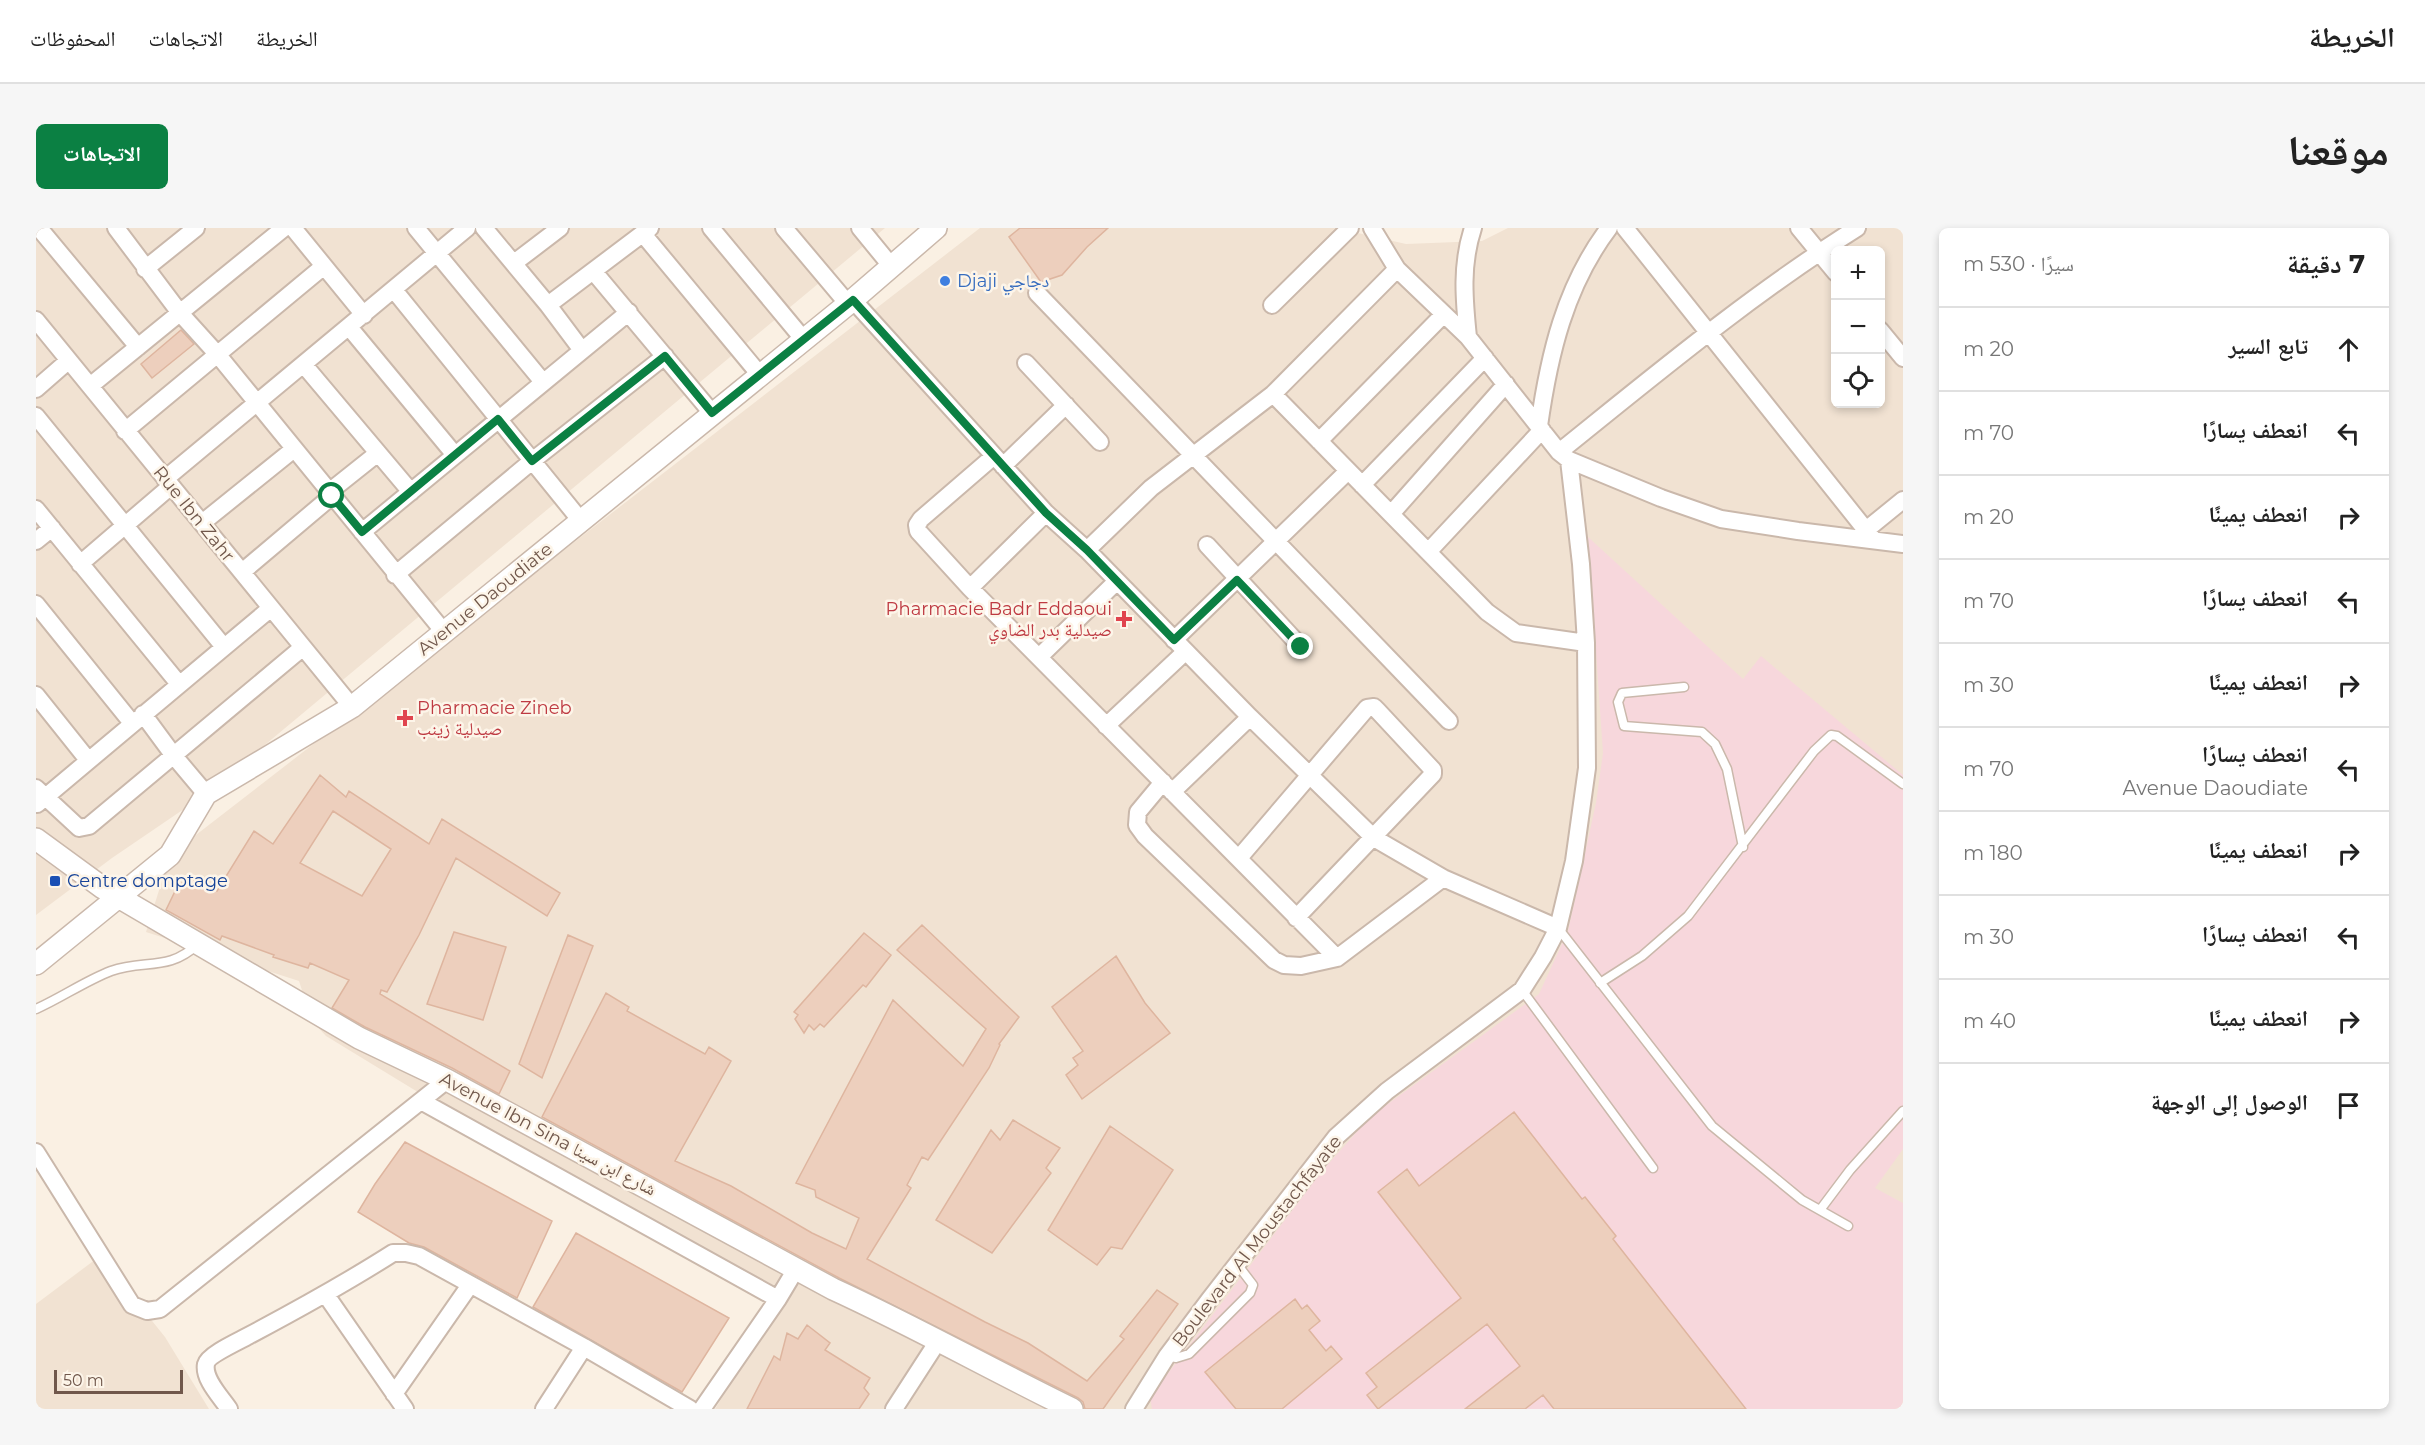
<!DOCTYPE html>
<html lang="ar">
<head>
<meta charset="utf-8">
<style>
  body { margin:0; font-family:Montserrat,"Noto Naskh Arabic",sans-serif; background:#f6f6f6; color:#222; direction:rtl }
  .controls { position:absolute; right:18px; top:18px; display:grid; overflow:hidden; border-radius:9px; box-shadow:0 3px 9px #0003 }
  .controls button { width:54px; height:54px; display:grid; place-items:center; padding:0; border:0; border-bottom:2px solid #e0e0e0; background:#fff; color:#222; font:30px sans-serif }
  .scale { position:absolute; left:18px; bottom:15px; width:129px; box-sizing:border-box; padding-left:6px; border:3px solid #70574b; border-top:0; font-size:16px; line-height:21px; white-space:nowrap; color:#70574b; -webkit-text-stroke:4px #fdf5e9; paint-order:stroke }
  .stop { position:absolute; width:18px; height:18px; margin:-14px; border:4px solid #0b8043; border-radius:50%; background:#fff }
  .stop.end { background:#0b8043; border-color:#fff; box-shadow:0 2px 6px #0008 }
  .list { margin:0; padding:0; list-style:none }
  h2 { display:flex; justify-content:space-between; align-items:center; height:78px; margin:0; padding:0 24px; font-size:26px }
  h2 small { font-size:20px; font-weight:400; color:#767676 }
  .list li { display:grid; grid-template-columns:39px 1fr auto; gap:18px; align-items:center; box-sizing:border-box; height:84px; padding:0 24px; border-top:2px solid #e0e0e0 }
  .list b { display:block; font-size:22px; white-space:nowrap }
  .list p { margin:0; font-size:20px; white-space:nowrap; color:#767676 }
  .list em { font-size:20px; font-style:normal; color:#767676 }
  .icon { flex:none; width:33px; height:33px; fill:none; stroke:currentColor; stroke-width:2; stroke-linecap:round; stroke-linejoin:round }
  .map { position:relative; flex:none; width:1867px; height:1181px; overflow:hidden; direction:ltr; border-radius:9px }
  header { display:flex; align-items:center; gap:36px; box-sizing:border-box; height:84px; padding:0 30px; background:#fff; border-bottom:2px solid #e0e0e0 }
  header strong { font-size:28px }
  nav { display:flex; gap:33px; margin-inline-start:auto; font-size:21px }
  .intro { display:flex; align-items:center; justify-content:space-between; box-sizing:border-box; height:144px; padding:0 36px }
  h1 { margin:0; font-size:42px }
  .button { padding:15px 27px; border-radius:9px; background:#0b8043; color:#fff; font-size:21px; font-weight:700 }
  main { display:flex; gap:36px; padding:0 36px }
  aside { flex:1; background:#fff; border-radius:9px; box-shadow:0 3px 9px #0003 }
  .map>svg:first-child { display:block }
  .residential { fill:#f1e2d2; fill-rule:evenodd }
  .medical { fill:#f7d7dc }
  .building { fill:#edcfbd; stroke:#deb59f; stroke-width:1.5; fill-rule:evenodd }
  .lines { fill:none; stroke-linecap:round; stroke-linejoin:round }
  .service-casing { stroke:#cab8ab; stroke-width:11 }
  .minor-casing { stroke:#cab8ab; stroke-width:20 }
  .tertiary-casing { stroke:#cab8ab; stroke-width:24 }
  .service { stroke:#fff; stroke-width:8 }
  .minor { stroke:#fff; stroke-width:16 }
  .tertiary { stroke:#fff; stroke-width:21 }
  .route { stroke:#0b8043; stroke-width:8 }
  .shop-dot { fill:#3f7fe0; stroke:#fdf5e9; stroke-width:2 }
  .health-dot { fill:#e0444e; stroke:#fdf5e9; stroke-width:2 }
  .transit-dot { fill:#1a4fb4; stroke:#fdf5e9; stroke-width:2 }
  .labels { text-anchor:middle; stroke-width:5; stroke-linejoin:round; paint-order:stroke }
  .shop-label { font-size:18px; fill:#366cbe; stroke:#fdf5e9; text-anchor:start }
  .street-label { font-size:18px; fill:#70574b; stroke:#fdf5e9 }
  .health-label { font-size:18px; fill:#be3a42; stroke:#fdf5e9; text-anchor:end }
  .transit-label { font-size:18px; fill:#164399; stroke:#fdf5e9; text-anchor:start }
</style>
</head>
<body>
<header>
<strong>الخريطة</strong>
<nav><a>الخريطة</a><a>الاتجاهات</a><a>المحفوظات</a></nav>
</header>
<div class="intro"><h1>موقعنا</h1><a class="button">الاتجاهات</a></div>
<main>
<aside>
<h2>7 دقيقة<small>سيرًا · 530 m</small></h2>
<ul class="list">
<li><svg class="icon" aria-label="ahead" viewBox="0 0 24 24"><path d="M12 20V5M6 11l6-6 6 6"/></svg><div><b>تابع السير</b></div><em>20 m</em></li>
<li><svg class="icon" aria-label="left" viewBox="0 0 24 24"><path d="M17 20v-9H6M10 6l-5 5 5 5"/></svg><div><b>انعطف يسارًا</b></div><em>70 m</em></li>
<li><svg class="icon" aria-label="right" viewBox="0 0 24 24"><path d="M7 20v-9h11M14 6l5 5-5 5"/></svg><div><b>انعطف يمينًا</b></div><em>20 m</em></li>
<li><svg class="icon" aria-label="left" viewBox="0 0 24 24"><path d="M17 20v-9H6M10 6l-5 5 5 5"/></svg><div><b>انعطف يسارًا</b></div><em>70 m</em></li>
<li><svg class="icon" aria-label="right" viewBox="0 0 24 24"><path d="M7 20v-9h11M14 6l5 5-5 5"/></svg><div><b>انعطف يمينًا</b></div><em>30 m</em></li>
<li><svg class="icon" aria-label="left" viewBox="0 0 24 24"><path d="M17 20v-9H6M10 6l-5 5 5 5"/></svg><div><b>انعطف يسارًا</b><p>Avenue Daoudiate</p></div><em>70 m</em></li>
<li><svg class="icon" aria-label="right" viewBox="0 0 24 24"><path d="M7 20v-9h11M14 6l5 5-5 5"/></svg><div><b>انعطف يمينًا</b></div><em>180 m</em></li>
<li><svg class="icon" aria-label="left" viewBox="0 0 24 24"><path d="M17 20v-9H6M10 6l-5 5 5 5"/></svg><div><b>انعطف يسارًا</b></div><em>30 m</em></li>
<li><svg class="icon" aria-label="right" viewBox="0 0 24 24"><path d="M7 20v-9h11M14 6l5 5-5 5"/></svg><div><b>انعطف يمينًا</b></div><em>40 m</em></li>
<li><svg class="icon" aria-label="arrive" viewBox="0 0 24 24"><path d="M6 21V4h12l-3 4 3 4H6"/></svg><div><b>الوصول إلى الوجهة</b></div></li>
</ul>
</aside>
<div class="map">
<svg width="1867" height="1181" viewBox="0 0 1867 1181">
  <rect width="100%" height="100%" fill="#faf0e3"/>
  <!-- residential -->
  <path class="residential" d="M0 0H849L170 566 76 630 0 687Z
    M944 0H1300L1370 16 1446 13 1472 0H1867V1181H679L750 1064 449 905 290 808 276 793 263 753 110 704 134 627ZM1800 22H1844V176H1800Z
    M64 1028 129 1109 173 1181H0V1076Z"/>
  <!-- medical -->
  <path class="medical" d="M1552 309 1707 451 1725 428 1867 547V921L1839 960 1867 975V1181H1116L1114 1169 1287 942 1334 889 1503 766 1532 703 1560 575 1567 525Z"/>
  <!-- building -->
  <path class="building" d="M984 0H1072L1051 19 1026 47 1005 54 973 9Z
    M145 102 158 116 116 150 105 136Z
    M284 547 310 569 313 563 393 616 406 591 524 665 511 688 420 630 383 707 351 764 345 762 344 766 474 843 463 866 416 840 329 799 296 780 313 752 274 735 272 740 237 729 238 727 186 708 184 712 130 682 142 657 155 651 181 663 218 603 237 616ZM297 583 355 621 326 668 264 635Z
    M886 697 983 789 963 816 964 817 953 840 892 932 886 929 871 957 875 960 831 1031 949 1094 992 1115 1051 1153 1088 1111 1084 1108 1121 1062 1142 1076 1067 1181H1049L1047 1174 1042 1170 803 1050 506 889 570 765 593 779 591 783 669 826 673 819 695 833 639 933 695 958 776 1005 810 1021 823 990 780 969 779 962 760 955 857 772 927 838 950 801 861 722Z
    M418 704 470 719 447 792 391 776Z
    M828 705 855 727 830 759 827 757 788 799 784 796 778 802 773 797 768 805 759 791 762 787 758 784Z
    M532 707 557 718 506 850 483 836Z
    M1080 728 1109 775 1134 805 1046 871 1030 847 1042 837 1037 830 1047 823 1016 779Z
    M1478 884 1546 971 1549 969 1580 1008 1577 1011 1710 1181H1518L1507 1167 1489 1181H1429L1484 1138 1451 1096 1342 1181 1331 1167 1341 1159 1330 1145 1425 1070 1342 964 1371 941 1383 958Z
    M977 892 1024 920 1010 940 1015 945 956 1025 900 992 955 902 964 912Z
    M1074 898 1137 942 1086 1021 1075 1019 1061 1037 1012 1002Z
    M369 914 516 993 481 1070 388 1019 373 1015 322 984 339 956Z
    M540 1005 693 1090 646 1164 497 1079Z
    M1259 1071 1266 1081 1271 1077 1284 1093 1273 1102 1290 1123 1295 1118 1306 1131 1246 1181H1200L1169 1144Z
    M771 1097 794 1115 789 1122 834 1150 828 1160 833 1166 823 1181H711L738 1128 744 1132 751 1105 762 1111Z"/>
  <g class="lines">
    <!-- service casing -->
    <g class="service-casing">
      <path id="service" d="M1648 459 1586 465 1582 474 1588 498 1666 504 1679 516 1691 541 1707 619
        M1522 700 1676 898 1766 972 1812 998
        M1564 755 1606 728 1652 688 1778 523 1795 507 1801 508 1867 556
        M1486 762 1617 940
        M0 781C25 770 49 753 75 743 109 731 132 744 162 716
        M1784 982 1814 942 1867 883
        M1131 1128 1140 1130 1153 1126 1214 1065 1217 1057 1201 1036"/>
    </g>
    <!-- minor casing -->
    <g class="minor-casing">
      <path id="minor" d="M3 0 102 119
        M80 0 144 85 182 127 408 404
        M257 0 328 87
        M380 0 507 154
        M448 0 512 77 545 121
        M675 0 768 112
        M748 0 812 76
        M824 0 856 39
        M1336 0 1361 41 1432 109 1523 224 1533 232 1625 270 1685 291 1762 303 1867 316
        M1589 0 1837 311
        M1763 0 1800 45
        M607 6 724 147
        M478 35 524 0
        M109 41 160 0
        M558 44 676 185
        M358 62 545 293
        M1001 65 1413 493
        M817 72 1010 285 1051 322 1214 489 1338 610 1407 650 1522 700
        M512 77 614 0
        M1236 77 1314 0
        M0 92 316 479
        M313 99 419 227
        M1844 102 1867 130
        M1432 109C1428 71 1425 36 1437 0
        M990 135 1064 214
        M268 137 375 264
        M54 158 248 0
        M0 161 32 133
        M1237 166 1451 384 1480 405 1550 415
        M0 188 188 419
        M1503 198C1513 127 1529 58 1573 0
        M89 203 288 38
        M1283 213 1408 86
        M1523 224C1620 146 1716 66 1821 0
        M958 228 885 291 881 297 882 303 934 360 1301 730
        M967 238 1030 177
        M129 251 431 0
        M1326 257 1449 130
        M293 264 342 225
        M0 281 143 456
        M1355 286 1470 156
        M166 295 258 221
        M1830 302 1867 272
        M326 304 593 84
        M0 313 16 300
        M1171 317 1265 419
        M1051 322 1115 260 1237 166 1361 41
        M1392 324 1506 202
        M44 336 135 258
        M206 344 296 268
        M359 347 496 233 629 128
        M934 360 1010 285
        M0 376 96 495
        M1138 412 1312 243
        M1003 429 1081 353
        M0 467 52 532
        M107 486 138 528 170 566
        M1070 498 1149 424
        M1127 554 1102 584 1101 597 1109 608 1238 732 1248 737 1265 738 1301 730 1407 650
        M0 560 43 600 53 598 266 420
        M1136 564 1214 489
        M1 576 235 380
        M1203 630 1331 480 1338 479 1342 483 1397 542V546L1260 690
        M385 873 742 1071
        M0 924 96 1077 111 1083 124 1081 411 852
        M290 1067 369 1181
        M358 1166 434 1057
        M193 1181C185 1169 167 1151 170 1136 172 1127 203 1113 212 1108 261 1082 310 1055 357 1025H370L383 1028 548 1119 654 1181
        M508 1181 548 1119
        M666 1181 742 1071 760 1041
        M858 1181 902 1113
        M1098 1181 1131 1128 1173 1072 1300 909 1351 863 1486 762 1507 729 1522 700 1538 633 1551 540 1550 415 1545 336 1533 232"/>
    </g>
    <!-- tertiary casing -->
    <g class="tertiary-casing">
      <path id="tertiary" d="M0 611 67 660 323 810 411 852 797 1061C878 1098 956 1142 1036 1181
        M0 736 134 627 170 566 316 479 812 76 900 0"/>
    </g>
    <!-- service -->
    <use href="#service" class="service"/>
    <!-- minor -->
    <use href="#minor" class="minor"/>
    <!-- tertiary -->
    <use href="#tertiary" class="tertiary"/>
  </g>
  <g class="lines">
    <!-- route -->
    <path class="route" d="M296 268 326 304 462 191 496 233 629 128 676 185 817 72 1010 285 1051 322 1138 412 1201 352 1265 419"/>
  </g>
  <!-- markers -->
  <circle class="shop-dot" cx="909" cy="53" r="6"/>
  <g class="health-dot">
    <path d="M1085 382h6v6h6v6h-6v6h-6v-6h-6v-6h6z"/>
    <path d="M366 481h6v6h6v6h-6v6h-6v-6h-6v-6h6z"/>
  </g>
  <rect class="transit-dot" x="13" y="647" width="12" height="12" rx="3"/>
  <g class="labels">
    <!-- shop labels -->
    <g class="shop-label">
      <text x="921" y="59">Djaji دجاجي</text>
    </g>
    <!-- street labels -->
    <g class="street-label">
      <text transform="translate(158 286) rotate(51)" y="6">Rue Ibn Zahr</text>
      <text transform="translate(449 371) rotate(-39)" y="6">Avenue Daoudiate</text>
      <text transform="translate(512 906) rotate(28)" y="6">Avenue Ibn Sina شارع ابن سينا</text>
      <text transform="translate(1221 1013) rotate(-52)" y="6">Boulevard Al Moustachfayate</text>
    </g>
    <!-- health labels -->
    <g class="health-label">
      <text x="1076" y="387">Pharmacie Badr Eddaoui<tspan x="1076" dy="21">صيدلية بدر الضاوي</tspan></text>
      <text x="381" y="486" text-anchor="start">Pharmacie Zineb<tspan x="381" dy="21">صيدلية زينب</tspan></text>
    </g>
    <!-- transit labels -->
    <g class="transit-label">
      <text x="31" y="659">Centre domptage</text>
    </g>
  </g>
</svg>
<div class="controls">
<button>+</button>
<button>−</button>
<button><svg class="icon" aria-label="locate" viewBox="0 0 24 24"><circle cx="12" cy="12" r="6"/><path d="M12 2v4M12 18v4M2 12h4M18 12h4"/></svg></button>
</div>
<div class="scale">50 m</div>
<div class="stop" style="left:296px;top:268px"></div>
<div class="stop end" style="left:1265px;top:419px"></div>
</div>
</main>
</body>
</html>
